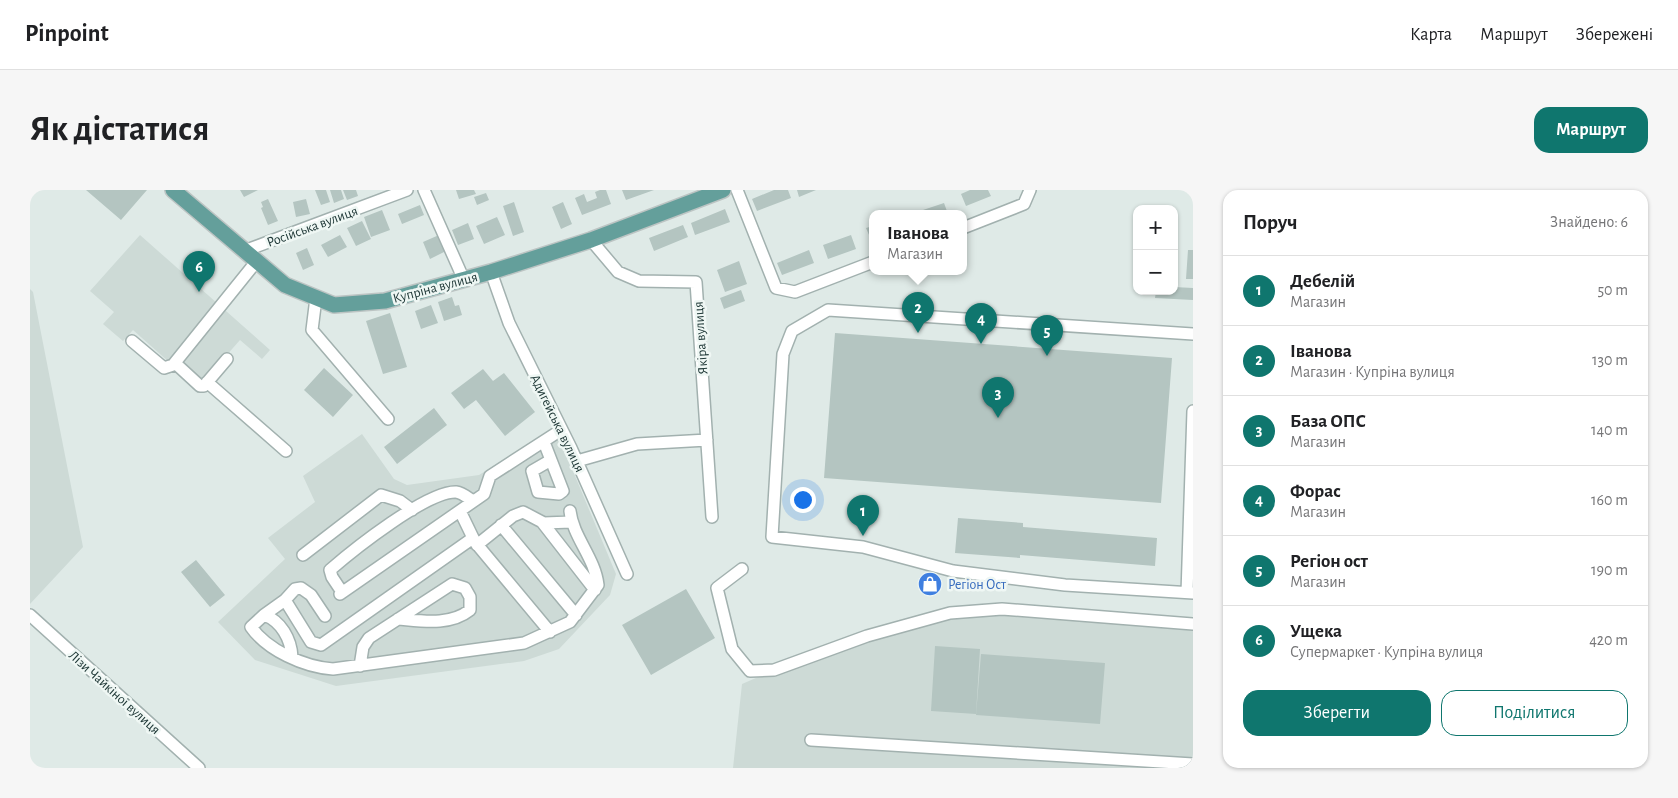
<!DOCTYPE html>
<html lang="uk">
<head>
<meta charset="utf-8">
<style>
  body { margin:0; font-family:"Alegreya Sans",sans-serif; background:#f6f6f6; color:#202124 }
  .controls { position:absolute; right:15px; top:15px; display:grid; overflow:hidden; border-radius:10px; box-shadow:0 1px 4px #0004 }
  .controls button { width:45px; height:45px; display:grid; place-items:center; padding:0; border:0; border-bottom:1px solid #e0e0e0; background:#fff; color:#202124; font:25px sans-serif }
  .you { position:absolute; left:772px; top:309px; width:18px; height:18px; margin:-12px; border:4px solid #fff; border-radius:50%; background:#1a73e8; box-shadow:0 0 0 8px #1a73e833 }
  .badge { display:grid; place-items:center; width:32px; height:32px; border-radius:50%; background:#0f766e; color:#fff; font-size:16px; font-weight:700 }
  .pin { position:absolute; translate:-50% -41px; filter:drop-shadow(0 1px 2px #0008) }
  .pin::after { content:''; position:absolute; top:26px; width:18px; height:15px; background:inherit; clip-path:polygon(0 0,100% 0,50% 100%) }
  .popup { position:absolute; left:839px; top:20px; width:98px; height:65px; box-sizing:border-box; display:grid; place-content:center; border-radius:10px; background:#fff; filter:drop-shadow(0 1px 4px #0005); font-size:16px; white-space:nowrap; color:#757577 }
  .popup b { font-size:19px; color:#202124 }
  .popup::after { content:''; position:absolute; left:50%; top:100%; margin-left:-10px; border:10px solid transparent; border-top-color:#fff }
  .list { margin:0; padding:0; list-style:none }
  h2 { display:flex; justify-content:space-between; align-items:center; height:65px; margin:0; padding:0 20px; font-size:21px }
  h2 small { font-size:16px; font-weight:400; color:#757577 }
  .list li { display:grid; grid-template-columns:32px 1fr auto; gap:15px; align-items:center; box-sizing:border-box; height:70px; padding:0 20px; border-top:1px solid #e0e0e0 }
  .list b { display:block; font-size:19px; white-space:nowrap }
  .list p { margin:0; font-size:16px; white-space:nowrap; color:#757577 }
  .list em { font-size:16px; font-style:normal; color:#757577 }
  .actions { display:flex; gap:10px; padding:15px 20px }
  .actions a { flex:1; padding:11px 0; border:1px solid #0f766e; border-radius:15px; text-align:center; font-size:18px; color:#0f766e }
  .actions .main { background:#0f766e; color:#fff }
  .map { position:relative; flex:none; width:1163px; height:578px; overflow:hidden; border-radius:15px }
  header { display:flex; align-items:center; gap:30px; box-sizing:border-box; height:70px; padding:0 25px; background:#fff; border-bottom:1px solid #e0e0e0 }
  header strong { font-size:24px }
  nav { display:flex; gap:28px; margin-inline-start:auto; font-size:18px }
  .intro { display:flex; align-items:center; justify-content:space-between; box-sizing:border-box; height:120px; padding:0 30px }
  h1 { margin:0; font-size:35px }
  .button { padding:12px 22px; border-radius:15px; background:#0f766e; color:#fff; font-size:18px; font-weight:700 }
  main { display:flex; gap:30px; padding:0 30px }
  aside { flex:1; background:#fff; border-radius:15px; box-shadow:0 1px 4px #0004 }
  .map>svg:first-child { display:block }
  .built { fill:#cddad6 }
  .building { fill:#b4c5c1 }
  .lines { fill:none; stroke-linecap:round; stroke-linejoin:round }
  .minor-casing { stroke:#a2b1af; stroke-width:14 }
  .major-casing { stroke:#bcc4c3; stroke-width:18 }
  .minor { stroke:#fff; stroke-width:11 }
  .major { stroke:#649f9b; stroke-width:15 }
  .labels { text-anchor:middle; stroke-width:5; stroke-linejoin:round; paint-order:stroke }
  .street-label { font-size:14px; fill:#203938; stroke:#eff7f4 }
  .shop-label { font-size:14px; fill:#366cbe; stroke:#eff7f4; text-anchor:start }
</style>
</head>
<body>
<header>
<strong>Pinpoint</strong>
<nav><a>Карта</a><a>Маршрут</a><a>Збережені</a></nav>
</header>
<div class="intro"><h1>Як дістатися</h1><a class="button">Маршрут</a></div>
<main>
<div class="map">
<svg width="1163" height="578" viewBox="0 0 1163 578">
  <rect width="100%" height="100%" fill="#dfeae7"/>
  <!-- built -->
  <path class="built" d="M110 45 240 160 232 169 210 150 173 192 139 172 103 140 93 151 73 134 84 122 60 101Z
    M0 99 3 102 53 357 0 414Z
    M525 238 586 384 580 405 529 459 494 471 306 496 225 470 188 432 255 369 238 348 285 312 273 286 332 244 364 289 377 295 449 285Z
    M943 417 1163 435V578H703L712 494 799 456Z"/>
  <!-- building -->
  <path class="building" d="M56 0H117L91 30Z
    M210 0H228L214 7Z
    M285 0H296L300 12 291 15Z
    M300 0H311L314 9 304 13Z
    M313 0H326L328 6 317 10Z
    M426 0H444L446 4 429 9Z
    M570 0H576L581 14 552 25 545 8 554 4 557 12 567 8 565 2Z
    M592 0H624L596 10Z
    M744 0H758L761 8 727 21 722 9Z
    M767 0H786L769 7Z
    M940 0H958L961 6 936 16 931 4Z
    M456 3 459 10 447 15 444 7Z
    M238 9 248 31 238 35 231 18 233 17 231 12Z
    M276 9 280 24 266 27 263 12Z
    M484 12 494 42 483 46 473 16Z
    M533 12 542 34 531 39 522 17Z
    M914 13 918 24H884V23Z
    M390 15 394 25 372 34 368 24Z
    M695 19 700 32 665 45 661 33Z
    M352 20 360 40 341 47 334 27Z
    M467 27 475 45 454 54 446 36Z
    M332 31 341 49 326 56 317 38Z
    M438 33 444 49 428 55 422 40Z
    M653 35 658 47 624 61 619 48Z
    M843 36V54L836 38Z
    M310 45 317 57 298 67 291 55Z
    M409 45 416 61 400 69 393 52Z
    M821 45 826 59 798 69 793 55Z
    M277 58 284 75 273 80 266 63Z
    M779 60 784 73 752 85 747 73Z
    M1158 60H1163V89H1156Z
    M709 71 717 94 695 102 687 80Z
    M1144 97 1163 98V110L1125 108 1126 101H1144Z
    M711 100 715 111 694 119 690 108Z
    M422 107 425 116 429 115 432 125 414 131 408 112Z
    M401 115 408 133 391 139 385 121Z
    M360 123 377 177 353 184 336 131Z
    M805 143 1142 168 1131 313 794 288Z
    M294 178 323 205 303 227 274 200Z
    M453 179 463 191 474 183 505 222 475 246 446 210 434 219 421 203Z
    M404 218 417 235 367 274 354 257Z
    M928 328 993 333V337L1127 348 1125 376 990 365V368L925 363Z
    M166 370 195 405 180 417 151 382Z
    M656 399 685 448 621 485 592 435Z
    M905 456 950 459 946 524 901 521Z
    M951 464 1075 473 1070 534 946 525Z"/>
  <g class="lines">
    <!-- minor casing -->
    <g class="minor-casing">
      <path id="minor" d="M394 0 434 90
        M707 0 746 98 765 102 843 72
        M933 38 994 14 1000 0
        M561 50 588 82 609 91 666 92 682 327
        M214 61 377 0
        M461 82 479 133 541 258 597 384
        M286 108 282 140 358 229
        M1163 144 798 120 762 141 753 164 742 347 833 357 923 381 1035 395 1163 403
        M102 151 134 178 143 175 226 72
        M145 173 170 196H174L197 169
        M177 192 256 261
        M514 252 533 301 529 304 508 302 502 281 521 270
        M547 271 607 254 677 250
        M430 321 445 352 520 442
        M512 332 565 400
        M471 335 546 425
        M447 355 483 326 493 322 514 333 541 332
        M273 365 351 305 370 311 382 320
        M712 379 687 398 702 459 720 481 744 480 837 446 920 423 972 419 1163 434
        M312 402 302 387 300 380C323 360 397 301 426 302 433 303 438 308 443 311
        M1157 403 1163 221
        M310 404 454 304 460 286 531 240
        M0 425 169 578
        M234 425 255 410
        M295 426 281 405 271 398 265 399 255 410 281 452 291 455 443 348
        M262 467C261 449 251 431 234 425L221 437C237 460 274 477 303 479L494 453 540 432 568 395C565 368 543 347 540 321
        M330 476 333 457 339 448 422 394 435 398 440 407V420C420 436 392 431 368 429
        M781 550 1163 574"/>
    </g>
    <!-- major casing -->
    <g class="major-casing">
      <path id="major" d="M143 0 255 95 304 115 355 111 461 82 561 50 693 0"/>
    </g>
    <!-- minor -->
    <use href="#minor" class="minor"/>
    <!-- major -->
    <use href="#major" class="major"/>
  </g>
  <!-- icons -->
  <defs>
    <g id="shop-disc" transform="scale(1.25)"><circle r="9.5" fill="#3f7fe0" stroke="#eff7f4"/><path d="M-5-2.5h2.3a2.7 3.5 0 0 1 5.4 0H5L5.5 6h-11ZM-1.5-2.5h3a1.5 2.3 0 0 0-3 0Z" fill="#fff"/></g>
  </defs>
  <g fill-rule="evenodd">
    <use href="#shop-disc" x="900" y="394"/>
  </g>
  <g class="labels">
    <!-- street labels -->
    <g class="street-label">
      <text transform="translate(282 36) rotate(-20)" y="5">Російська вулиця</text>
      <text transform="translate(405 97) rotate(-15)" y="5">Купріна вулиця</text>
      <text transform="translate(670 148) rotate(-94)" y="5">Якіра вулиця</text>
      <text transform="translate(528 233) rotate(64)" y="5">Адигейська вулиця</text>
      <text transform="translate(85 502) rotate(42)" y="5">Лізи Чайкіної вулиця</text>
    </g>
    <!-- shop labels -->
    <g class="shop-label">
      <text x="918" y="399">Регіон Ост</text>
    </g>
  </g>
</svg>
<div class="controls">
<button>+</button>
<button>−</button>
</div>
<div class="you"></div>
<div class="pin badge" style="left:833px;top:346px">1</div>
<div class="pin badge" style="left:888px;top:143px">2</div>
<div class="popup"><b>Іванова</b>Магазин</div>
<div class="pin badge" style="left:968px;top:228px">3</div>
<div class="pin badge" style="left:951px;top:154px">4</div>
<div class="pin badge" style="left:1017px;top:166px">5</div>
<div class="pin badge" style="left:169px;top:102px">6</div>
</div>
<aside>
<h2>Поруч<small>Знайдено: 6</small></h2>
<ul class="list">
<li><span class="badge">1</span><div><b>Дебелій</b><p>Магазин</p></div><em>50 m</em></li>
<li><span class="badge">2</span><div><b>Іванова</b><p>Магазин · Купріна вулиця</p></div><em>130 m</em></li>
<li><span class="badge">3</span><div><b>База ОПС</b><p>Магазин</p></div><em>140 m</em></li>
<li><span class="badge">4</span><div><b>Форас</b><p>Магазин</p></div><em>160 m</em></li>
<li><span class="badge">5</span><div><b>Регіон ост</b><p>Магазин</p></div><em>190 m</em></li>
<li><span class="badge">6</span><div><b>Ущека</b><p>Супермаркет · Купріна вулиця</p></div><em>420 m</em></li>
</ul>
<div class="actions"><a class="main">Зберегти</a><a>Поділитися</a></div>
</aside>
</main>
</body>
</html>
